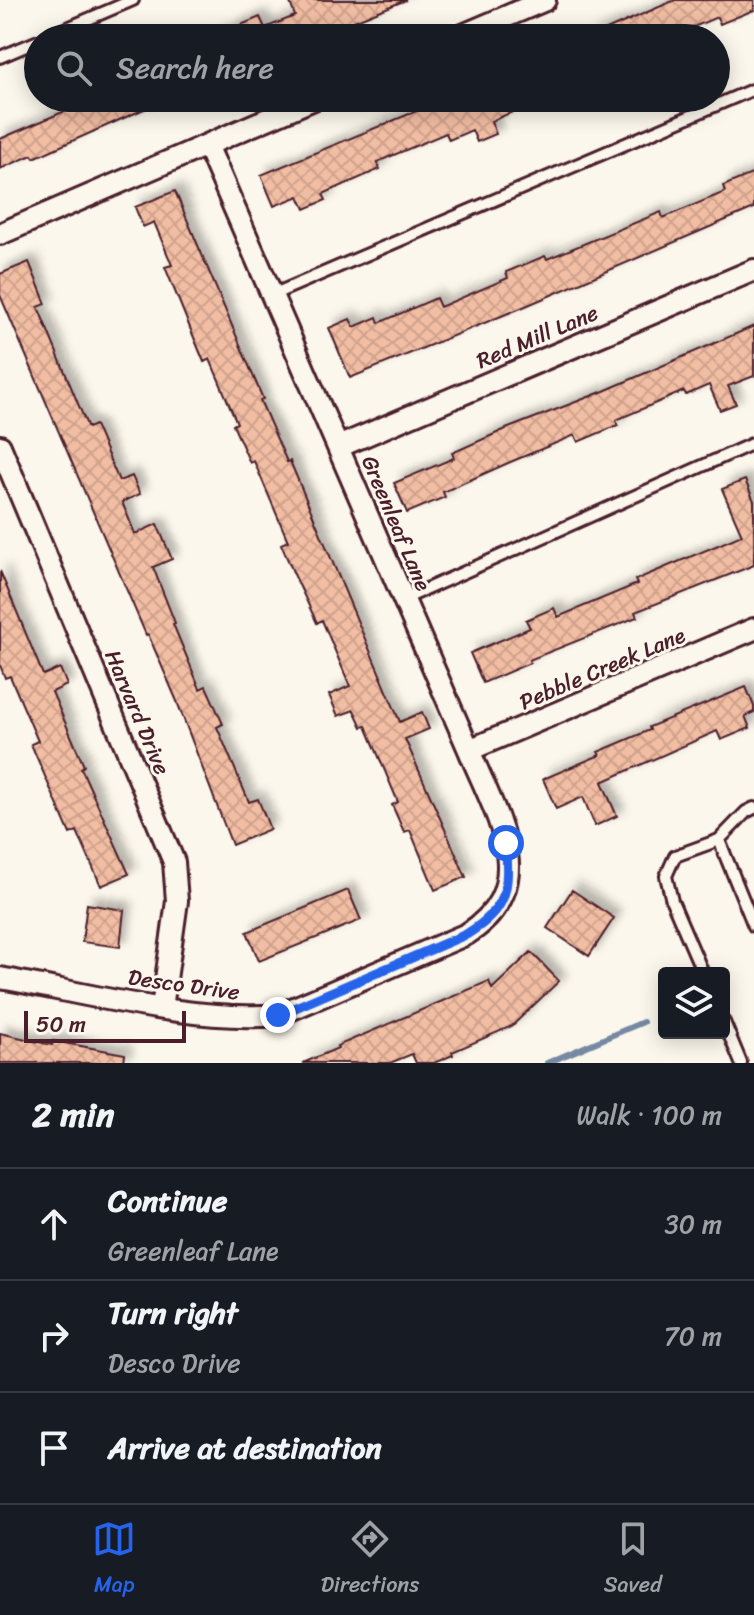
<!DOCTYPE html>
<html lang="en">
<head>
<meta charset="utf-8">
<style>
  body { margin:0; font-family:Sriracha,sans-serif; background:#242831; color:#f1f3f6 }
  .controls { position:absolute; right:24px; bottom:24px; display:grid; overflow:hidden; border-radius:8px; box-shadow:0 4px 20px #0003 }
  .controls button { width:72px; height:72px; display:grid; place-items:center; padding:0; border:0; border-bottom:2px solid #363941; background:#171b24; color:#f1f3f6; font:40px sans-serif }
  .scale { position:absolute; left:24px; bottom:20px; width:162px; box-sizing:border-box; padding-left:8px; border:4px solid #4a1f2b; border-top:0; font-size:22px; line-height:28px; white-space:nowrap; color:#4a1f2b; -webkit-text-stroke:6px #fbf7ec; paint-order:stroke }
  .stop { position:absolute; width:24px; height:24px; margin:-18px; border:6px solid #2563eb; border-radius:50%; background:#fff }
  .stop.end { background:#2563eb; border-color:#fff; box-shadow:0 2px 8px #0008 }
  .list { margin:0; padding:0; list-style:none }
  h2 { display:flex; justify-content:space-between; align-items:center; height:104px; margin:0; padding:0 32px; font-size:34px }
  h2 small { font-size:26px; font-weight:400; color:#9ea1a6 }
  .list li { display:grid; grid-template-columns:52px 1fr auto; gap:24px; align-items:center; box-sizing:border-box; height:112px; padding:0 32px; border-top:2px solid #363941 }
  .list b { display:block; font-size:30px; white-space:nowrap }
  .list p { margin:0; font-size:26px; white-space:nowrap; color:#9ea1a6 }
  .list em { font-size:26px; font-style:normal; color:#9ea1a6 }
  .icon { flex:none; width:44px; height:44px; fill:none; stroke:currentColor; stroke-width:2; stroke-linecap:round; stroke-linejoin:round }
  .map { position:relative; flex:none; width:754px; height:1063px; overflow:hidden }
  .search { position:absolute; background:#171b24; box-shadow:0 4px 20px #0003; left:24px; right:24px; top:24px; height:88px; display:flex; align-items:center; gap:20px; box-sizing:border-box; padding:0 28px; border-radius:44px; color:#9ea1a6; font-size:30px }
  .sheet { height:440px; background:#171b24 }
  nav { display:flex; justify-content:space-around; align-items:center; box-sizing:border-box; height:112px; border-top:2px solid #363941; background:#171b24; font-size:22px; color:#9ea1a6 }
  nav a { display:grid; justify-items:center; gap:4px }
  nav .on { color:#2563eb }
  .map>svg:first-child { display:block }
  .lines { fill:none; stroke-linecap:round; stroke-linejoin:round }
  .stream { stroke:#7589a3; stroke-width:6 }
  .building { fill:url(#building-cross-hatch); stroke:#4a1f2b; stroke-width:2; filter:url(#shadow) }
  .lane-casing { stroke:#4a1f2b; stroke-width:16 }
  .street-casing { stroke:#4a1f2b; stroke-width:26 }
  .lane { stroke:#fbf7ec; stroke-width:10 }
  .street { stroke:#fbf7ec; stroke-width:20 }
  .route { stroke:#2563eb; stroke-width:10 }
  .labels { text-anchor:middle; stroke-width:6; stroke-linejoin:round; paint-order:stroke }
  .street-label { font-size:22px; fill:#4a1f2b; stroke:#fbf7ec }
</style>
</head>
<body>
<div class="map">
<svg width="754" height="1063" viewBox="0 0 754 1063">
  <defs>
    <pattern id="building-cross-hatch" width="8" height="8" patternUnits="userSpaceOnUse" patternTransform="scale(2)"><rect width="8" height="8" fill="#f1bda3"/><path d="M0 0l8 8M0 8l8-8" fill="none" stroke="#d0a28c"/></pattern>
    <filter id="shadow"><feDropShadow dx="7" dy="-7" stdDeviation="4" flood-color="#0004"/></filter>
  </defs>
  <rect width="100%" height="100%" fill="#fbf7ec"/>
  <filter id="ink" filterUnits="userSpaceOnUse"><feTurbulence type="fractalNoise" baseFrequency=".0125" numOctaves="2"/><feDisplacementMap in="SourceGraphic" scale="16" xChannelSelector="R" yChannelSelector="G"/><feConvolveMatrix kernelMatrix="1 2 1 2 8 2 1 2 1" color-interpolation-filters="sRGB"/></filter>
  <g filter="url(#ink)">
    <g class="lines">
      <!-- stream -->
      <path class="stream" d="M547 1063 643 1022"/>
    </g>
    <!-- building -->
    <path class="building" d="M289 0H406L312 38H210L260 17 265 28 295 16Z
      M675 0H754V10L720 24 717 17 668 38H588Z
      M75 98H169L34 158 32 155 0 169V139L79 105Z
      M448 98H546L491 121 496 134 477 142 472 130 449 140 446 133 377 162 380 169 323 194 326 200 305 209 299 196 274 206 261 175Z
      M754 173V208L521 308 350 378 329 328 350 319 354 327 377 317 379 323 436 298 440 307 508 278 506 272 545 256 547 259 661 212 663 218 725 192 723 186Z
      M175 191 263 399 260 400 287 462 290 461 400 722 422 712 429 729 405 739 466 877 435 890 410 830 404 832 392 805 398 802 366 726 362 727 354 710 338 716 329 695 350 686 322 620 317 623 293 572 281 544 288 541 254 461 250 463 233 425 237 423 210 359 204 362 188 323 165 267 172 265 154 222 143 227 135 207Z
      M29 262 46 304 38 307 88 428 95 425 119 481 132 476 140 494 122 502 135 534 157 524 172 559 153 567 175 623 173 624 200 689 206 686 223 724 217 727 249 802 258 799 270 829 232 845 176 699 148 634 146 635 0 295V274Z
      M754 326V376L728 386 736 404 720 410 709 385 686 395 684 391 616 420 618 425 578 442 575 435 508 463 443 492 445 497 407 513 394 483 454 458 452 453 506 429 604 391Z
      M745 480 754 501V565L635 612 637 617 529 660 530 663 483 683 470 653 530 628 526 620 554 608 558 617 637 584 635 580 742 535 722 489Z
      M0 571 43 675 60 668 67 685 52 692 84 766 81 768 129 874 101 886 77 831 70 834 31 744 38 741 10 676 5 678 0 665Z
      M746 687 754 706V712L745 716 750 728 721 740 717 731 602 782 617 816 595 826 583 797 556 809 543 779 600 755 598 752 650 730 649 727Z
      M348 890 361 920 259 961 247 932Z
      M572 890 614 918 589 956 547 928Z
      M87 904 124 910 120 947 82 942Z
      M531 952 559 981 512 1026 452 1052 453 1055 434 1063H416L412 1054 390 1063H303L338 1048 337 1046 489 981 492 989Z
      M0 1033 52 1045 53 1041 125 1054 124 1063H0Z"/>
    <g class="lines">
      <!-- lane casing -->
      <g class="lane-casing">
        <path id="lane" d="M44 38 133 0
          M0 57 38 41
          M272 295 754 89
          M404 599 754 443
          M719 840 746 812 754 808
          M703 973 672 901 666 876 675 856 719 840 754 926
          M724 1022 741 1063"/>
      </g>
      <!-- street casing -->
      <g class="street-casing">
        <path id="street" d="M456 38 545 0
          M0 234 316 98
          M0 446 174 862 177 901 162 1008
          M338 447 754 270
          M469 750 754 629
          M0 978C85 993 194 1023 278 1015L467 934C543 886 495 814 469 750L207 145"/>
      </g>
      <!-- lane -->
      <use href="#lane" class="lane"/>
      <!-- street -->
      <use href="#street" class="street"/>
    </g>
  </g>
  <g class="lines" filter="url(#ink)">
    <!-- route -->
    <path class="route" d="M278 1015 467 934C509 908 509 889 506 843"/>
  </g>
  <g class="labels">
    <!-- street labels -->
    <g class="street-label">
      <text transform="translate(537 336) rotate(-23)" y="8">Red Mill Lane</text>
      <text transform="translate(397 523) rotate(67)" y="8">Greenleaf Lane</text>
      <text transform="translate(602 668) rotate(-23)" y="8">Pebble Creek Lane</text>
      <text transform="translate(138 712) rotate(67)" y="8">Harvard Drive</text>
      <text transform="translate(184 984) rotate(8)" y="8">Desco Drive</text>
    </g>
  </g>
</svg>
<div class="controls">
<button><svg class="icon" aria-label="layers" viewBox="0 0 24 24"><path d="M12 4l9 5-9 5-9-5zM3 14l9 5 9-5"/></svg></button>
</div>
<div class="scale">50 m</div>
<div class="stop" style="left:506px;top:843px"></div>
<div class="stop end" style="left:278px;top:1015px"></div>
<div class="search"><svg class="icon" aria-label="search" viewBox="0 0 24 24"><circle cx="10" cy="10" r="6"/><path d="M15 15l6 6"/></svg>Search here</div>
</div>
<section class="sheet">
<h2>2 min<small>Walk · 100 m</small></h2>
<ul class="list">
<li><svg class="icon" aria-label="ahead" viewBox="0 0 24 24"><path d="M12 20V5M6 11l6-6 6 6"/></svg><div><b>Continue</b><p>Greenleaf Lane</p></div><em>30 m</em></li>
<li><svg class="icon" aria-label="right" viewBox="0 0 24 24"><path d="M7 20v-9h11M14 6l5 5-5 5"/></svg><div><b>Turn right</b><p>Desco Drive</p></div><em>70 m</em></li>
<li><svg class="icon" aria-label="arrive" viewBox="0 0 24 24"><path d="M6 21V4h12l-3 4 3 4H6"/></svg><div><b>Arrive at destination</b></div></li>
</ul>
</section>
<nav>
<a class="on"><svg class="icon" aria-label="map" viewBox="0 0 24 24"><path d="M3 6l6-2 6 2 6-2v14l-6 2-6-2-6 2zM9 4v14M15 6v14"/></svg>Map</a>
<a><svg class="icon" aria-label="directions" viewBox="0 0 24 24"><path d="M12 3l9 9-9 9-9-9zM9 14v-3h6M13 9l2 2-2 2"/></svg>Directions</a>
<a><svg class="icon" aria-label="saved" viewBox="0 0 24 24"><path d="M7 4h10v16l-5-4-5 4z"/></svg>Saved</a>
</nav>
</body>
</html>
